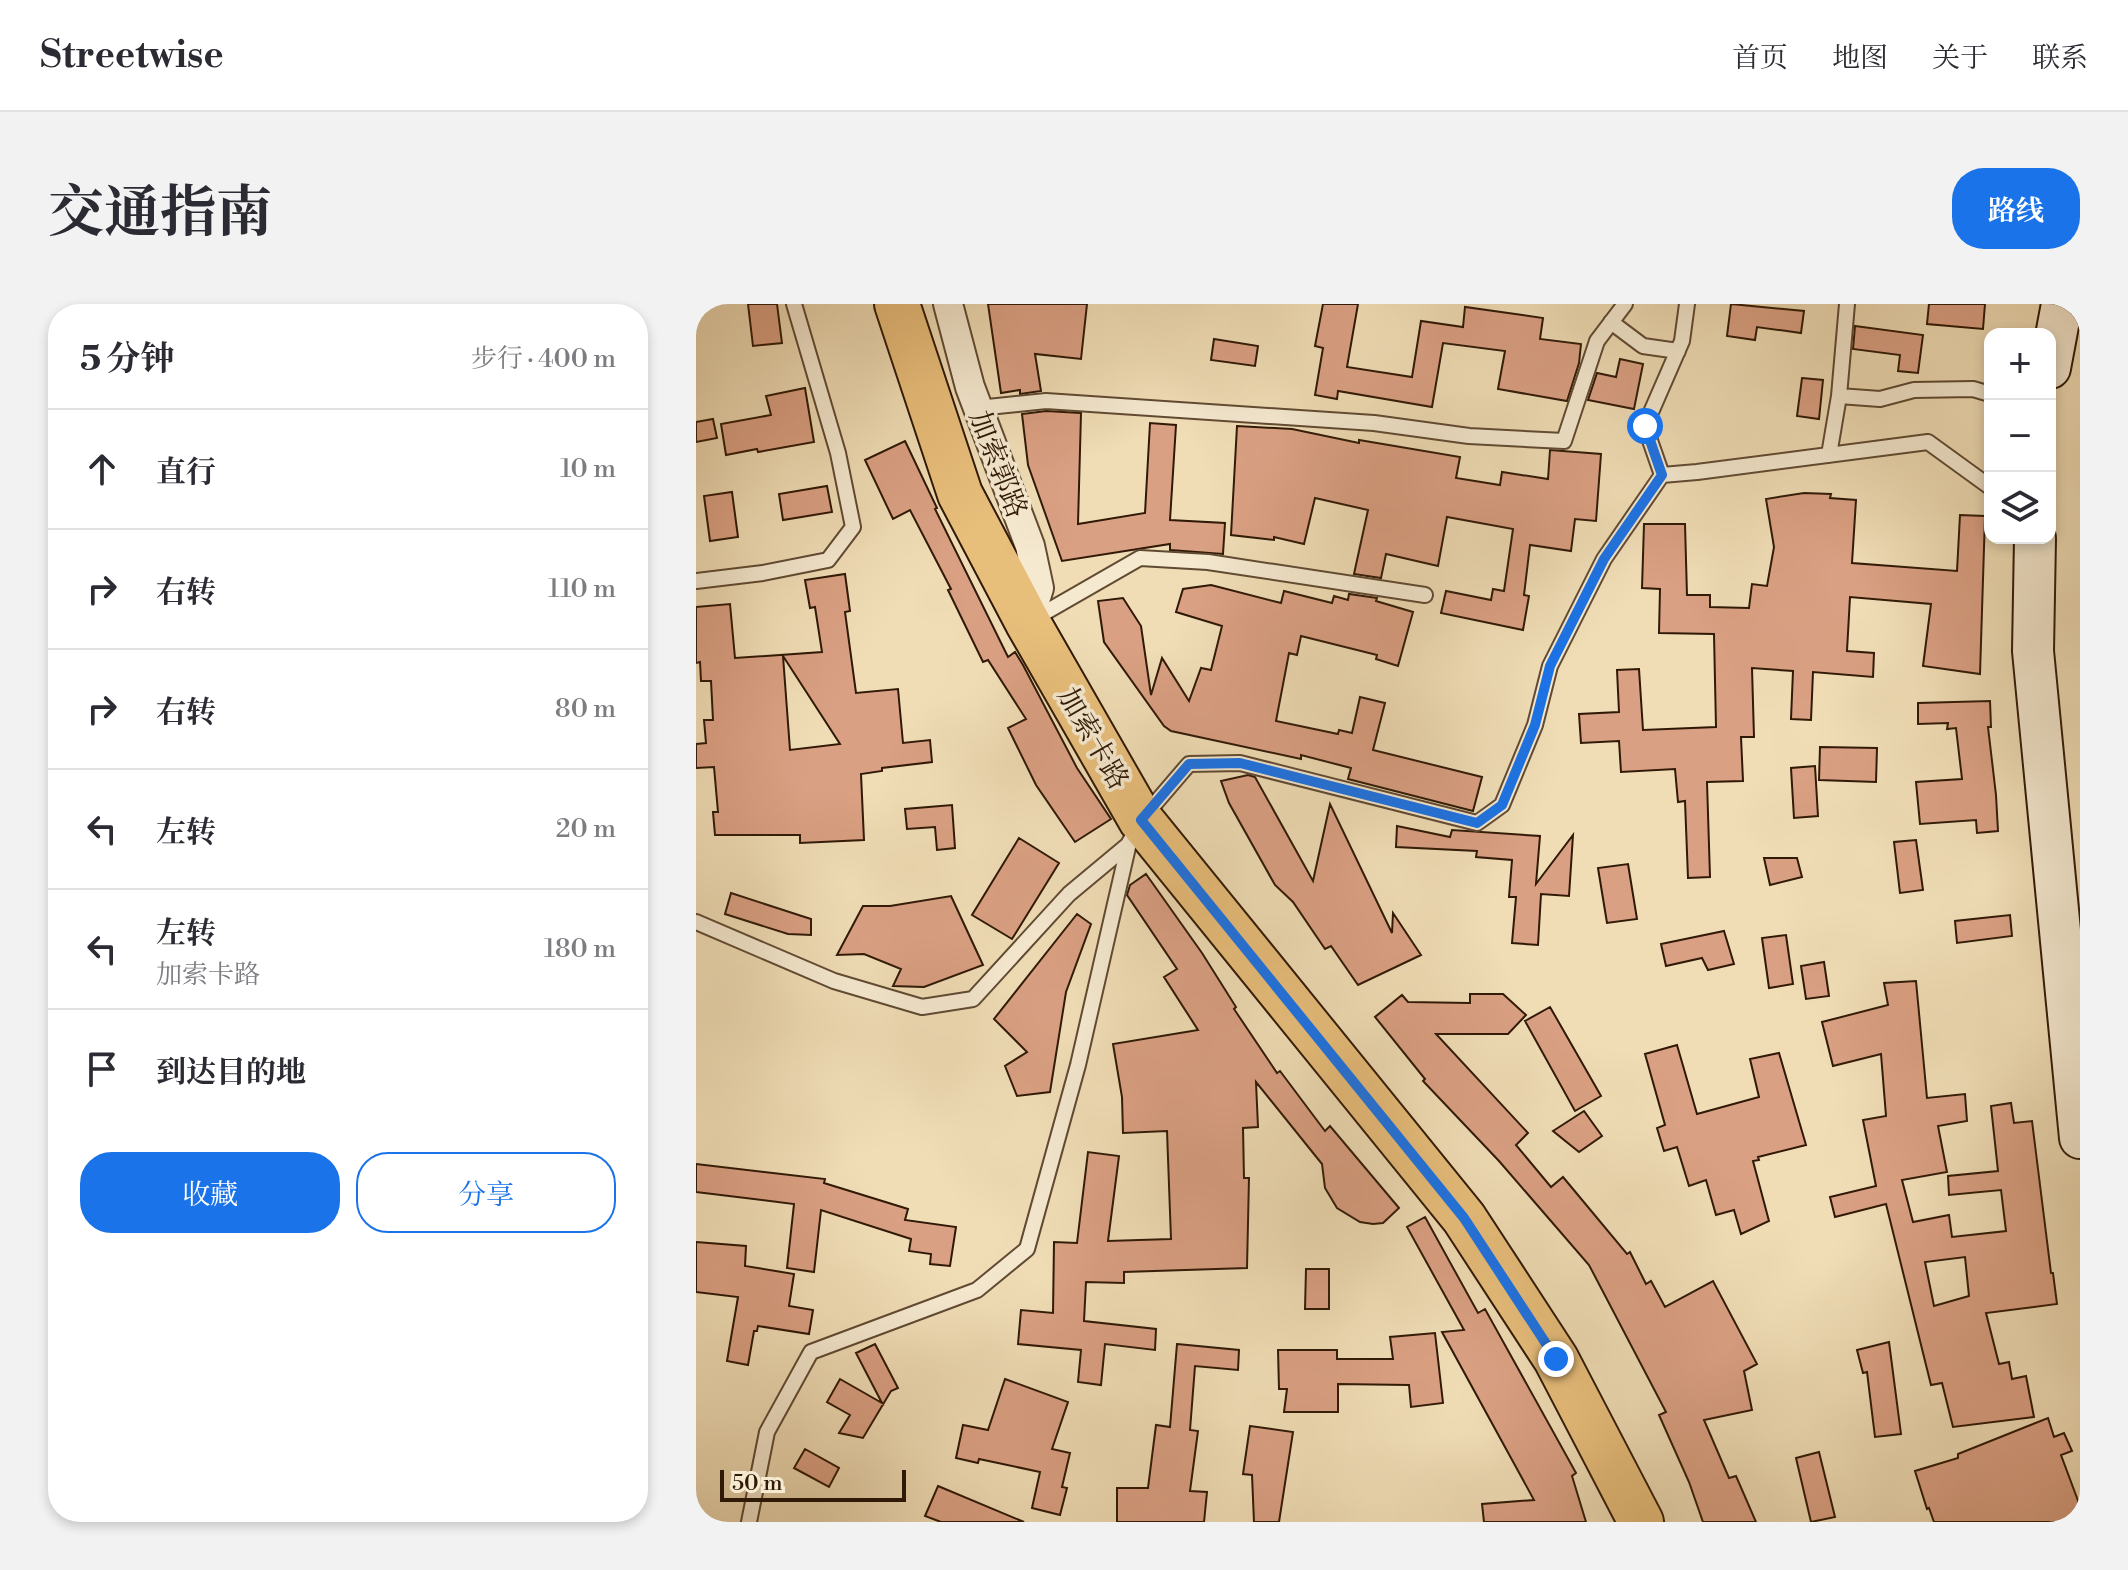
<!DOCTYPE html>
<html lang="zh">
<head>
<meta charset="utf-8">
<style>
  body { margin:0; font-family:"Libre Bodoni","Noto Serif SC",serif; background:#f2f2f3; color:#2b2b33 }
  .controls { position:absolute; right:24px; top:24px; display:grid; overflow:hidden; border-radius:16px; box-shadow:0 4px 12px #0003 }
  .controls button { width:72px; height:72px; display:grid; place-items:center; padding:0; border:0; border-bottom:2px solid #e1e1e2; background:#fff; color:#2b2b33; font:40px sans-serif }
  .scale { position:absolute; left:24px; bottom:20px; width:186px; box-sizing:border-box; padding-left:8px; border:4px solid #301906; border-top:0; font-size:22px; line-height:28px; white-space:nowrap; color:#301906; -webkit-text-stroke:6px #f5e9d0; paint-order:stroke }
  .stop { position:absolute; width:24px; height:24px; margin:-18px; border:6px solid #1a73e8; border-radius:50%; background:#fff }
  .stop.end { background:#1a73e8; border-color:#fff; box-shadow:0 2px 8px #0008 }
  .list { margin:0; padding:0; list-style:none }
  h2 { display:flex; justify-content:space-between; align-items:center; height:104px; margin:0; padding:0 32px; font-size:34px }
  h2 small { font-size:26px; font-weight:400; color:#7c7c81 }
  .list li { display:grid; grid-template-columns:52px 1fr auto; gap:24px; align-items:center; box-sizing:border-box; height:120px; padding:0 32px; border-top:2px solid #e1e1e2 }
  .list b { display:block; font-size:30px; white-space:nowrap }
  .list p { margin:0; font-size:26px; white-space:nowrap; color:#7c7c81 }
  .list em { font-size:26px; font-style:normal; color:#7c7c81 }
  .actions { display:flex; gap:16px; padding:24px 32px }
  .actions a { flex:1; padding:18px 0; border:2px solid #1a73e8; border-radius:32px; text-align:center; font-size:28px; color:#1a73e8 }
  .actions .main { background:#1a73e8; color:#fff }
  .icon { flex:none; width:44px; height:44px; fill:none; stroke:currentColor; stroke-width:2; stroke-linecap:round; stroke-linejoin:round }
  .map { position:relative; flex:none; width:1384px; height:1218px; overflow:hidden; border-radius:32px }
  header { display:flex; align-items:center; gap:48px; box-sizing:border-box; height:112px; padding:0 40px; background:#fff; border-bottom:2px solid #e1e1e2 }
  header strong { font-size:38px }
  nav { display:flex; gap:44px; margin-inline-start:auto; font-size:28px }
  .intro { display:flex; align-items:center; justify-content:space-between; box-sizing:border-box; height:192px; padding:0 48px }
  h1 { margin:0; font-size:56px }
  .button { padding:20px 36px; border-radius:32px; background:#1a73e8; color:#fff; font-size:28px; font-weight:700 }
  main { display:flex; gap:48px; padding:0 48px }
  aside { flex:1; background:#fff; border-radius:32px; box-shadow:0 4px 12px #0003 }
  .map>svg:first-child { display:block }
  .building { fill:#daa083; stroke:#301906; stroke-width:2; fill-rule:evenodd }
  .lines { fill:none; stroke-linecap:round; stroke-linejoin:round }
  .lane-casing { stroke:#604a32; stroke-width:18 }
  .street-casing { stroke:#604a32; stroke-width:32 }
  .secondary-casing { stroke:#301906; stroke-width:44 }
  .primary-casing { stroke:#301906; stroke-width:48 }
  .lane { stroke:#f5e9d0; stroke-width:14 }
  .street { stroke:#f5e9d0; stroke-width:28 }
  .secondary { stroke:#f5e9d0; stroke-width:40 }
  .primary { stroke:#e8be7b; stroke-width:44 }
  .route { stroke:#1a73e8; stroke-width:10 }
  .labels { text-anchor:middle; stroke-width:7; stroke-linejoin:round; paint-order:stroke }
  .street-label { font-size:28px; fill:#301906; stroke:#f5e9d0 }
</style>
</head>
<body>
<header>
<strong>Streetwise</strong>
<nav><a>首页</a><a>地图</a><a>关于</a><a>联系</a></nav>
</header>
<div class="intro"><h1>交通指南</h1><a class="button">路线</a></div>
<main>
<aside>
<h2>5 分钟<small>步行 · 400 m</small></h2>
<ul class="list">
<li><svg class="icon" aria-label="ahead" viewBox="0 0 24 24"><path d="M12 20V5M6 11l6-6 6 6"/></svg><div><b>直行</b></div><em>10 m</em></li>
<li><svg class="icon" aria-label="right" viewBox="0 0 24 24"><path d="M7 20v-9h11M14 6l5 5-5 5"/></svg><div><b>右转</b></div><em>110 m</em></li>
<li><svg class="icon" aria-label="right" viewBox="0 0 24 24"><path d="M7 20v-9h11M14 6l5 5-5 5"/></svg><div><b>右转</b></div><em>80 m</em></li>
<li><svg class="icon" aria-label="left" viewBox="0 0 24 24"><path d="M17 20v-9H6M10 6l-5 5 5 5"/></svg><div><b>左转</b></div><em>20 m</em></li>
<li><svg class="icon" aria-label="left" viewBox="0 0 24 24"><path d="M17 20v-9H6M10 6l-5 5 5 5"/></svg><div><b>左转</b><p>加索卡路</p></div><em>180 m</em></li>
<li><svg class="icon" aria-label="arrive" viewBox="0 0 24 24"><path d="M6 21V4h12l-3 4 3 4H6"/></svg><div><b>到达目的地</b></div></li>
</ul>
<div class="actions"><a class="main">收藏</a><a>分享</a></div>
</aside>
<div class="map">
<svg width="1384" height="1218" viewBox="0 0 1384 1218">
  <rect width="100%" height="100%" fill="#f0ddb6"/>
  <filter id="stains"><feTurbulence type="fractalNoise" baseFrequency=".0025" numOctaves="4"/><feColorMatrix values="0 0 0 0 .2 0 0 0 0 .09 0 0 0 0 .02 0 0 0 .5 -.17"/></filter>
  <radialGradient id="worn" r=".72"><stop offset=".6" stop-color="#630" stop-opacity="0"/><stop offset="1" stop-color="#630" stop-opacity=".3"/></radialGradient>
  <!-- building -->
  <path class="building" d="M52 0H81L86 39 57 42Z
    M292 0H391L385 55 339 50 345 87 324 90V86L305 89Z
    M627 0H662L651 63 716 73 725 17 767 23 769 3 847 14 844 35 885 40 883 59 871 97 802 85 809 47 747 39 736 103 642 87 641 95 619 91 627 44 619 42Z
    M1035 0 1108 7 1105 29 1061 23 1059 36 1031 32Z
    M1233 0H1289L1287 25 1231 20Z
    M1159 22 1227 31 1222 69 1202 67 1204 51 1157 45Z
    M518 35 562 42 559 62 515 56Z
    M924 55 947 60 938 105 892 96 901 69 920 73Z
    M1106 74 1127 76 1123 115 1101 112Z
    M109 84 118 138 62 148 61 145 30 151 25 120 75 111 70 92Z
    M350 107 385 109 382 220 449 209 454 119 480 121 474 216 529 219 527 250 474 246V240L366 257 332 161 326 110Z
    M17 115 21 134 0 138V118Z
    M541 122 596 125 663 139V136L764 153 760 174 804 181 806 168 852 175 854 146 905 150 900 217 879 215 875 247 834 241 828 291 833 292 827 326 745 309 750 287 795 296 797 285 808 287 817 225 751 213 742 262 690 250 685 274 658 270 672 206 619 194 608 240 578 233V236L535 231Z
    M209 137 241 204 239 205 312 353 319 348 327 361 381 464 415 515 379 538 340 481 312 424 330 415 292 356 287 358 252 286 255 285 214 206 197 215 169 156Z
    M131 182 136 208 87 216 83 190Z
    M36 188 42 233 14 237 8 192Z
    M1108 189 1135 190 1134 194 1160 196 1156 259 1261 267 1264 211 1289 212 1284 370 1227 362 1235 300 1154 293 1151 347 1178 349 1177 373 1117 368 1115 416 1095 415 1097 367 1056 364 1058 433H1045L1047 477 1011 478 1014 573 992 574 989 497 982 498 979 465 925 468 923 437 885 439 883 410 923 408 921 366 943 365 947 426 1020 423 1018 330 963 329 964 285 946 284 948 220H989L991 291H1014V303L1053 304 1056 280 1071 282 1078 243 1070 195Z
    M149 270 154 307 149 308 160 389 202 385 207 439 234 436 236 458 186 464V467L165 470 168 536 104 539V531H19L17 508H22L18 463 0 464V440L10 439 8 416H17L15 377H5L4 358 0 359V303L34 300 39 354 126 348 119 303 114 304 109 276ZM87 352 144 440 94 446Z
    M515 281 585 299 588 287 636 299 638 292 652 296 653 290 681 294 680 297 717 308 702 362 680 355 681 351 605 332 601 351 593 349 580 417 642 430 643 426 656 429 664 393 689 399 677 446 786 473 777 507 652 475 655 464 605 451V455L475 427 468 422 408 338 402 297 427 294 445 322 455 391 466 354 493 397 505 364 515 366 526 322 480 308 487 285Z
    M1294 397 1295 423H1292L1300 491 1302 527 1281 529 1280 516 1224 520 1220 478 1266 475 1260 424 1251 425 1252 419 1222 420V399Z
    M1124 443 1181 444 1180 478 1123 476Z
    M1119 462 1122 512 1098 514 1095 464Z
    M552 471 559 473 617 577 634 500 696 629 697 609 725 651 662 681 635 642 629 645 597 598 579 581 533 499 525 477Z
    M256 501 259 544 241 546 239 523 211 525 209 505Z
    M701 522 754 533 756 526 844 532 840 580 877 531 873 592 845 590 842 641 816 639 820 593H813L816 556 780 553 781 547 700 543Z
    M323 534 363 559 316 635 276 611Z
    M1220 536 1227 586 1204 589 1198 538Z
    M1068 554H1101L1106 573 1074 581Z
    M932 560 941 615 911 619 902 564Z
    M450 570 506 649 540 703 538 705 581 769 584 767 629 827 634 822 703 904 687 919 677 920 664 918 641 904 629 884 626 860 560 778 562 823 547 824 548 874H553L551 964 428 968V979L390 978 388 1017 460 1025 459 1046 409 1040 405 1081 382 1078 385 1046 322 1040 325 1006 357 1009 358 938 381 939 392 848 423 852 412 937 475 935 471 827 427 829 426 793 417 740 502 726 468 673 481 665 431 591 434 581Z
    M35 589 115 615V631L92 630 29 610Z
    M255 592 287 661 228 683 197 682 205 665 168 650 141 651 167 602H194Z
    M381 610 395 620 370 688 354 788 321 792 309 762 331 748 298 715Z
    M1314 611 1316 632 1261 639 1259 617Z
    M1028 627 1038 660 1012 666 1006 654 970 662 965 640Z
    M1090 631 1097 680 1073 684 1066 634Z
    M1128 658 1133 692 1110 695 1105 662Z
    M1220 677 1231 794 1269 790 1271 817 1242 822 1251 868 1206 876 1217 918 1253 911 1256 933 1310 927 1305 886 1253 891 1252 872 1302 867 1295 802 1315 799 1318 819 1336 817 1355 969H1357L1361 1000 1290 1009 1303 1060 1313 1058 1316 1075 1330 1072 1338 1113 1257 1123 1246 1079 1235 1081 1190 900 1139 913 1134 893 1180 882 1167 816 1190 812 1185 750 1137 762 1126 718 1192 701 1188 679ZM1269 953 1273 992 1238 1002 1229 958Z
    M774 690H807L830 711 812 730H740L832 829 820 841 855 883 867 873 931 950 934 948 950 980 955 977 969 1003 1017 977 1061 1060 1048 1067 1056 1106 1008 1116 1033 1174 1040 1172 1060 1218H1007L993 1178 963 1111 970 1108 893 961 803 857 727 777 729 775 679 713 706 691 712 698 774 699Z
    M854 703 905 792 879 807 829 717Z
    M981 741 1001 810 1063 793 1054 755 1083 749 1110 841 1062 853 1063 856 1057 857 1073 917 1045 930 1038 906 1020 911 1010 876 993 882 981 843 968 847 961 824 969 821 949 750Z
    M888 807 906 832 883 848 857 827Z
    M0 860 129 875 128 879 212 905 209 916 260 923 254 962 234 960 235 950 213 947 215 935 125 906 118 968 91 964 98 900 0 888Z
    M729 913 782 1009 789 1005 880 1169 876 1172 890 1218H788L786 1200 838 1196 746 1028 768 1026 711 923Z
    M0 938 50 942 49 962 98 970 93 1002 117 1006 113 1030 62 1022 61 1027H58L52 1061 31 1057 42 993 0 988Z
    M610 965H633V1005H609Z
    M739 1029 747 1099 715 1103 713 1081 642 1080V1108H588L591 1085H583L582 1046H641V1055H697L694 1033Z
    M1193 1038 1205 1130 1179 1133 1171 1068 1167 1069 1161 1046Z
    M179 1040 202 1084 195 1087 167 1134 143 1129 154 1111 131 1098 144 1075 186 1099 160 1049Z
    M481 1040 543 1046 542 1066 499 1062 494 1126 502 1127 494 1187 511 1188 508 1218H421V1184H452L460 1121 474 1123Z
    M309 1075 372 1098 356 1145 374 1149 366 1183 371 1184 364 1211 336 1204 344 1168 283 1155 282 1159 260 1154 267 1121 292 1126Z
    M1352 1114 1358 1133 1368 1129 1376 1147 1365 1151 1384 1202V1218H1238L1233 1204 1231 1205 1219 1167 1262 1154V1150Z
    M554 1122 597 1128 583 1218H558L556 1171 547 1170Z
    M109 1145 143 1164 133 1183 98 1164Z
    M1123 1148 1139 1213 1115 1218 1100 1154Z
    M242 1182 328 1218H245L229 1212Z"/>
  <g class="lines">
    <!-- lane casing -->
    <g class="lane-casing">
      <path id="lane" d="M915 18 947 42 982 47
        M1143 92 1184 95 1218 86 1277 85 1294 90
        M282 104 350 97 678 119 773 132 868 137 901 37 929 0
        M1133 151 1143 92 1151 0
        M966 171 949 122 986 37 991 0
        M0 277 67 269 132 256 157 223 142 149 98 0
        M336 316 444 254 512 258 729 291
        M0 618 138 677 226 703 277 695 373 590 433 540
        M53 1218 71 1128 115 1048 281 986 331 945 382 761 433 539 445 516 493 460 544 459 781 519 806 501 839 421 854 362 908 255 966 171 1001 168 1232 138 1294 183"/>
    </g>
    <!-- street casing -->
    <g class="street-casing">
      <path id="street" d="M252 0 274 83 334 242 343 284 332 319"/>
    </g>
    <!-- secondary casing -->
    <g class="secondary-casing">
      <path id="secondary" d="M1354 64 1366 0
        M1339 234 1337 347 1384 834"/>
    </g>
    <!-- primary casing -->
    <g class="primary-casing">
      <path id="primary" d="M201 0 264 190 332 319 445 516 768 914 860 1055 945 1218"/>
    </g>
    <!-- lane -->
    <use href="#lane" class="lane"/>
    <!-- street -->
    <use href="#street" class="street"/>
    <!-- secondary -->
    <use href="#secondary" class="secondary"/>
    <!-- primary -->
    <use href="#primary" class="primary"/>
  </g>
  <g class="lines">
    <!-- route -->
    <path class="route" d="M860 1055 768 914 445 516 493 460 544 459 781 519 806 501 839 421 854 362 908 255 966 171 949 122"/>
  </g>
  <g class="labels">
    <!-- street labels -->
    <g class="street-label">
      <text transform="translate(303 160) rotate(69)" y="10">加索郭路</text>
      <text transform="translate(398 434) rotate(60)" y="10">加索卡路</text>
    </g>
  </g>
  <rect width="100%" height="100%" filter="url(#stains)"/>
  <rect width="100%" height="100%" fill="url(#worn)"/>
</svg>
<div class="controls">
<button>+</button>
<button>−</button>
<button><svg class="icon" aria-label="layers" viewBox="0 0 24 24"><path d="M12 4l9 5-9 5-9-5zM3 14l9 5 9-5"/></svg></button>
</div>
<div class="scale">50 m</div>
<div class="stop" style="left:949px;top:122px"></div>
<div class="stop end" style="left:860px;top:1055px"></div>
</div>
</main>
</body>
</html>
